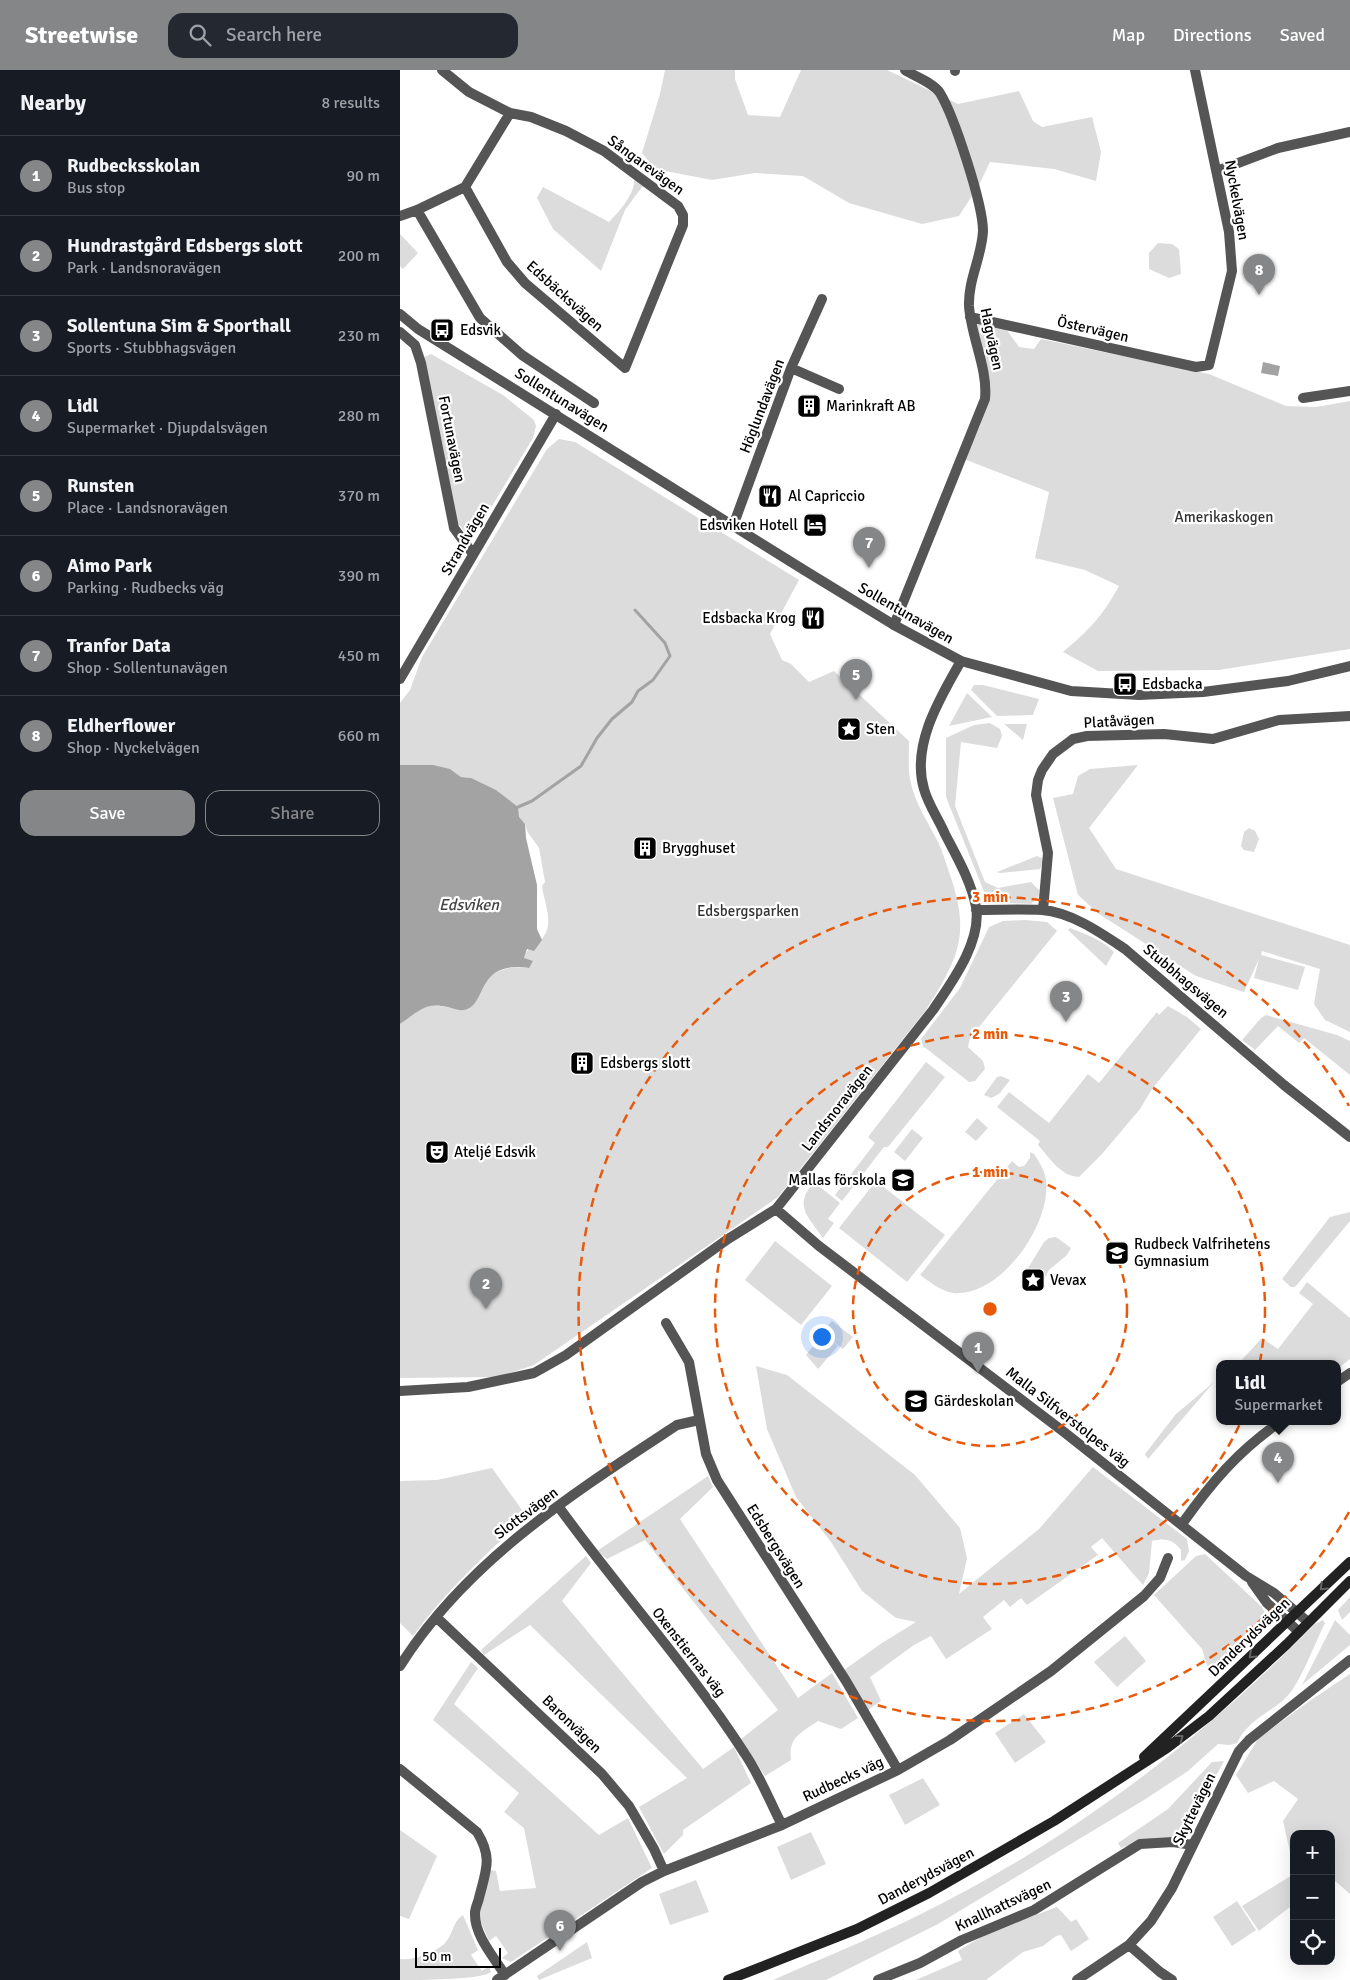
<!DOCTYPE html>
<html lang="en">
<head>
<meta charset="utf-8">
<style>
  body { margin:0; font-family:Signika,sans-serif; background:#242831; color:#f1f3f6 }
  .controls { position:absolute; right:15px; bottom:15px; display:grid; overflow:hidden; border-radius:10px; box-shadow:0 5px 20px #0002 }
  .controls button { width:45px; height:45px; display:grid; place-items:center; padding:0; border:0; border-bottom:1px solid #363941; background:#171b24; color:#f1f3f6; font:25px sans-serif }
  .scale { position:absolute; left:15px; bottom:12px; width:86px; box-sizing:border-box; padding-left:5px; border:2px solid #000; border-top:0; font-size:14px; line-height:18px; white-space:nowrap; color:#000; -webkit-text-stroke:4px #fff; paint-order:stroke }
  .you { position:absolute; left:421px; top:1266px; width:18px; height:18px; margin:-12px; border:4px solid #fff; border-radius:50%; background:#1a73e8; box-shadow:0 0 0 8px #1a73e833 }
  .badge { display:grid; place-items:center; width:32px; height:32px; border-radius:50%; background:#858687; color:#fff; font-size:16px; font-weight:700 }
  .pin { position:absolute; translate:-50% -41px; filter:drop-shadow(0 1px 2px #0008) }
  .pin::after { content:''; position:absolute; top:26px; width:18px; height:15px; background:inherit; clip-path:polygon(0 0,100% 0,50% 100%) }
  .popup { position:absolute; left:816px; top:1290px; width:125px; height:65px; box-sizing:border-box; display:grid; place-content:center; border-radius:10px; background:#171b24; filter:drop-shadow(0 1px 4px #0005); font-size:16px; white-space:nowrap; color:#9ea1a6 }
  .popup b { font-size:19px; color:#f1f3f6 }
  .popup::after { content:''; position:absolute; left:50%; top:100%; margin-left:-10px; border:10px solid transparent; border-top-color:#171b24 }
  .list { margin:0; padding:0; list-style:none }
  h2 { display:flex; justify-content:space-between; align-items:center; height:65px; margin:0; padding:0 20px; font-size:21px }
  h2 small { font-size:16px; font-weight:400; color:#9ea1a6 }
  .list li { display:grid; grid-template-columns:32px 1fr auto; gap:15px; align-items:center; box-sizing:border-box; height:80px; padding:0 20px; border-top:1px solid #363941 }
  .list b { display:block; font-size:19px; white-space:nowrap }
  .list p { margin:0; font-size:16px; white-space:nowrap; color:#9ea1a6 }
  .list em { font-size:16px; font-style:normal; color:#9ea1a6 }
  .actions { display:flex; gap:10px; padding:15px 20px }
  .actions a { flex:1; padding:11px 0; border:1px solid #858687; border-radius:15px; text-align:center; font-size:18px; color:#858687 }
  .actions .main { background:#858687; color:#fff }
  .icon { flex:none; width:28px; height:28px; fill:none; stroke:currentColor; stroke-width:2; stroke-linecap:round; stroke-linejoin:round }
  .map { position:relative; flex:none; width:950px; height:1910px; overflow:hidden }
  header { display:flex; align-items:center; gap:30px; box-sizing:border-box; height:70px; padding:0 25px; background:#858687; color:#fff }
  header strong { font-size:24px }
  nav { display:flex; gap:28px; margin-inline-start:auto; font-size:18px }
  .search { width:350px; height:45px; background:#242831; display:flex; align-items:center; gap:12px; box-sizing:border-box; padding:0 18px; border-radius:15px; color:#9ea1a6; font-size:19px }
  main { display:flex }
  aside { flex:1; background:#171b24 }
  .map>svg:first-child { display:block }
  .green { fill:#dcdcdc }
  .water { fill:#a3a3a3 }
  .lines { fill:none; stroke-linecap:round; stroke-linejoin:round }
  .stream { stroke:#a3a3a3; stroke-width:3 }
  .minor { stroke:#555; stroke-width:10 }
  .tertiary { stroke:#555; stroke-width:10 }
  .secondary { stroke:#222; stroke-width:10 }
  .oneway { stroke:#646464 }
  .ring { fill:none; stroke:#e8590c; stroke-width:2.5; stroke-dasharray:9 6 }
  .labels { text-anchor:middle; stroke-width:4.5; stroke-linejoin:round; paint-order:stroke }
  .street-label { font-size:15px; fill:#000; stroke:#fff }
  .poi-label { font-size:15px; fill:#000; stroke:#fff; text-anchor:start }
  .park-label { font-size:15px; fill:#333; stroke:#fff }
  .water-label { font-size:16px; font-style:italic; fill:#444; stroke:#fff }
  .centre { fill:#e8590c; stroke:#fff; stroke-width:2.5 }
  .ring-label { font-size:15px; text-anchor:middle; font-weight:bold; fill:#e8590c; stroke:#fff; stroke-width:4.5; stroke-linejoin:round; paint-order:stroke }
</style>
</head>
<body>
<header>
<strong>Streetwise</strong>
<div class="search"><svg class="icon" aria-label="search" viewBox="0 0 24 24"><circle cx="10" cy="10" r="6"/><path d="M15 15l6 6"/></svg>Search here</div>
<nav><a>Map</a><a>Directions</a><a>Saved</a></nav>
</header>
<main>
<aside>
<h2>Nearby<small>8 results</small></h2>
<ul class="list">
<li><span class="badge">1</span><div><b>Rudbecksskolan</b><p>Bus stop</p></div><em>90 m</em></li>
<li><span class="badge">2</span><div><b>Hundrastgård Edsbergs slott</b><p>Park · Landsnoravägen</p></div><em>200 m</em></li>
<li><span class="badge">3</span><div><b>Sollentuna Sim &amp; Sporthall</b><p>Sports · Stubbhagsvägen</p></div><em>230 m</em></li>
<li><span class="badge">4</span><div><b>Lidl</b><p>Supermarket · Djupdalsvägen</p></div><em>280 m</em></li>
<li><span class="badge">5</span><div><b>Runsten</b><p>Place · Landsnoravägen</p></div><em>370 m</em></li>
<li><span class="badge">6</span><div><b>Aimo Park</b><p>Parking · Rudbecks väg</p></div><em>390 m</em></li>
<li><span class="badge">7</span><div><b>Tranfor Data</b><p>Shop · Sollentunavägen</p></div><em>450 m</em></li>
<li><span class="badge">8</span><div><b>Eldherflower</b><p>Shop · Nyckelvägen</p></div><em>660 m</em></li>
</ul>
<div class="actions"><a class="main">Save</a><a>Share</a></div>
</aside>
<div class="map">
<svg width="950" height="1910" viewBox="0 0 950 1910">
  <rect width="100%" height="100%" fill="#fff"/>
  <!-- green -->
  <path class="green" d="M265 0H335V9L348 45 380 47 401 0H487L558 34 619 21 633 51 642 57 692 47 701 82 696 111 654 99 590 92 579 115 559 146 522 154 449 133 403 106 355 103 312 110 255 99 242 83 260 24Z
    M234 106 246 116 242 117 225 140 201 201 153 159 137 128 143 117 209 152C220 141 237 122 234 106Z
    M0 164 18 183 3 199 0 196Z
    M758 173 772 174 779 179 781 204 769 208 749 199V183Z
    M577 253 606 259 619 277 634 279 641 269 809 304 886 336 916 337 950 331V579L819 600 698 601 663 582C689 560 702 547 719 516L685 500 635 488 649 422 564 389 580 356 589 324Z
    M31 284 103 325 134 350 136 356 133 368 77 461 65 462 56 451 24 287Z
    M159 369 175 372 399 510 370 564 382 590 391 594 409 612 434 601 509 671C509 683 508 697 510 709 514 732 528 752 538 772 543 782 546 794 550 805 571 865 558 889 526 940L378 1127 134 1295 98 1307 0 1308V954L20 939 33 935 52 938 77 930C82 904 105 894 129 898L124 888C129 874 134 878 142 869 155 853 144 833 142 816L145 812 139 778 127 761 125 754 71 708 61 707 50 699 0 695V633L10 620 22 587 147 379Z
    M574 615H583L639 629 633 645 597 646 571 620Z
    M567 623 592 647 549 656Z
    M590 653 600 659 602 666 597 678 561 672 555 736 585 812 598 818 631 812 639 820V826L631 834C616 833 595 835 585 824L546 727V668L574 655Z
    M604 654H627L623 670Z
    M738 695 689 758 716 799 950 875V962L925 950 914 934 920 899 862 881 861 885 905 897 898 920 854 908 859 889 844 922 796 906 699 844 678 825 653 728 673 724 678 706 690 699Z
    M849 758 855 761 859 769 854 782 844 780 841 776 844 762Z
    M637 786 642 788 643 792 640 799 600 803 597 802Z
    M625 850 647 852 657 861 570 968 568 977 583 991 585 999 575 1011 569 1012 523 976 521 969 560 918 589 857 603 851Z
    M670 858C685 864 703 870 714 882L706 896 668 860Z
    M768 936 787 947 801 959 752 1019 740 1039 702 1084 679 1107C660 1106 650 1088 638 1075L640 1071 597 1037 609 1022 649 1053 688 1004 699 1013 757 942 759 945Z
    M866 945 937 965 950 971V1005L904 968 899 973 878 956 855 980 842 970 861 948Z
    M526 992 545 1007 488 1077H484L442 1131 435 1125 475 1073 468 1067Z
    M601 1006 610 1010 599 1024 591 1028 584 1025 597 1007Z
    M577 1048 588 1058 576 1071 565 1062Z
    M512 1059 523 1068 505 1091 494 1082Z
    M630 1082 634 1084C638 1090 643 1098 645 1105 656 1148 602 1228 553 1223 541 1221 530 1212 520 1205L612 1091 619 1097 624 1096 630 1088Z
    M476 1111 545 1165 507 1212 439 1158Z
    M414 1112 440 1133 428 1149 434 1153 423 1168C408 1146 393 1136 414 1112Z
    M950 1142V1151L895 1217H891L882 1209 930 1147Z
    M656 1167 671 1178 667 1185 649 1200 638 1221 632 1222 621 1213 622 1208 644 1172 649 1168Z
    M375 1171 432 1216 401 1255 345 1210Z
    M907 1212 950 1248V1289L937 1299V1294H838L862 1268 878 1279 913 1234 899 1223Z
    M432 1251 453 1267 443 1279 422 1263Z
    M423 1264 438 1276 418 1299 406 1285Z
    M356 1296 387 1305 515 1405 560 1458 567 1488 559 1524 639 1459 693 1397 787 1469 789 1481 785 1490 781 1491V1480C772 1469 765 1468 752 1471L749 1503 743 1515 702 1468 691 1477 698 1485 627 1535 621 1528 610 1537 604 1530 583 1547 592 1559 546 1589 531 1566 514 1575 470 1607 481 1631 468 1640 444 1600 482 1573 516 1552 496 1548 462 1521 431 1472 396 1427 367 1359Z
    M814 1312 748 1389 745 1384 776 1344Z
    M92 1398 127 1447C85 1484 46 1521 13 1566L0 1553V1411L37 1410Z
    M308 1406 313 1417 280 1449 398 1628 432 1603 458 1648 441 1659 418 1651C401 1663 388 1667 391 1690L365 1706 341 1669 378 1640 245 1470 207 1489 197 1481Z
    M805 1484 862 1537 870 1554 822 1600 809 1601 802 1579 754 1525 796 1486Z
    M186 1486 191 1493 162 1531 303 1699 334 1677 351 1713 283 1760V1765L264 1784 239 1737 287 1708 130 1555 84 1585 81 1580Z
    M950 1527V1542L942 1550 938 1540Z
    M923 1550 925 1553C915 1573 903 1606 890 1623 876 1641 849 1647 837 1673L829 1675 818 1674 788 1701 744 1730 538 1854 426 1910H373C420 1889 468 1870 515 1847 665 1774 798 1673 915 1554Z
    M935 1550 950 1565V1575L902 1615Z
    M725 1566 746 1591 717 1617 694 1592Z
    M71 1592 78 1598 54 1634 199 1765 228 1748 252 1798 111 1892 102 1888 108 1883 96 1866 89 1871 77 1843 90 1800 96 1801 100 1821 136 1818 124 1758 104 1742 119 1723 33 1650Z
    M950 1604V1824L934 1810 931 1812V1764H894V1800L883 1751 898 1729 874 1711 848 1723 836 1705 858 1669 908 1632Z
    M624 1644 646 1672 615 1693 595 1663Z
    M824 1691 783 1767 743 1771 721 1778 718 1773 768 1739 812 1692Z
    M523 1708 540 1735 505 1755 489 1725Z
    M0 1760 37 1786 9 1849 0 1846Z
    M411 1762 426 1794 391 1810 377 1777Z
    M894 1804V1834L859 1861 842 1836Z
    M296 1810 309 1842 270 1855 259 1824Z
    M837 1831 856 1860 832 1876 813 1847Z
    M657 1837 671 1852 676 1849 689 1869 671 1881 661 1865 656 1866 643 1876 623 1882 586 1910H516L562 1890 558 1881C589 1861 622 1850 657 1837Z
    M63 1845 78 1880 71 1885 82 1901 89 1896 91 1902C80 1910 19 1910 0 1910V1889C12 1891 34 1883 44 1874 53 1866 52 1852 63 1845Z
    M187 1872 192 1888 139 1910 137 1906Z"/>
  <!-- water -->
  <path class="water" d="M863 292 880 296 878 306 861 303Z
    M0 695H33L50 699 61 707 71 708 96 720 118 737 119 747 125 754 126 768 137 815V859L142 870 134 881 127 879 124 888 133 891 129 898C74 890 88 936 64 940 57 941 48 936 41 936 24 933 14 945 0 954Z"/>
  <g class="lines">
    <!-- stream -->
    <path class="stream" d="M118 737 132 731 181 696 197 668 212 649 232 632 238 621 253 610 270 586 265 573 235 540"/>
    <!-- minor -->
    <path class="minor" d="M42 0 69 22 110 43 131 47 166 61 204 81 278 136 283 145V155L225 298 125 213 107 192 65 117 110 43
      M555 0V1
      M817 101 878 78 950 62
      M17 140 80 248 122 285 194 333
      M0 146 17 140 65 117
      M570 247 796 297 809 295 832 201 829 162 795 0
      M0 262 15 275 21 293 54 458 73 484
      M391 298 439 319
      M903 328 950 321
      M333 456 391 298 422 229
      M494 555 585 329C588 298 571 267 569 236 568 210 582 186 583 161 583 134 554 46 540 23 534 13 514 6 505 0
      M0 609 156 344
      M576 840C598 840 620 839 642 840 671 842 701 863 725 879L884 1015 950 1067
      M643 840 648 783 636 725 638 710 642 700 653 684 673 669 687 666 764 664 813 669 879 650 950 646
      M376 1139 419 1176 664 1362 846 1506 874 1523 908 1552
      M266 1253 289 1292 306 1384 317 1410 446 1611 498 1700
      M937 1312 950 1303
      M0 1321 68 1317 134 1303 166 1285 328 1169 376 1139 533 940C551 913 582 872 576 837 571 811 557 787 545 764 539 750 528 734 524 719 511 675 540 628 561 591
      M158 1436C219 1520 289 1597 345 1684 360 1706 370 1732 382 1755
      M782 1454C811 1413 838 1381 880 1352
      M852 1512 867 1533 899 1562
      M36 1547 202 1704 229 1736 254 1779 264 1801
      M0 1596C67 1490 175 1422 277 1355L299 1350
      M0 1699 77 1762C93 1788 86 1800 79 1828 78 1833 75 1838 75 1843 74 1865 94 1887 105 1905
      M729 1875 760 1902 772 1910
      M97 1910 242 1812 264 1801 382 1755 498 1700 550 1670 651 1601 744 1526 760 1508 768 1488
      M478 1910 520 1893 562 1870 634 1840 740 1774 773 1772 793 1775
      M677 1910 729 1875 751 1851 772 1818 839 1681 849 1670 950 1590"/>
    <!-- tertiary -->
    <path class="tertiary" d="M0 244 18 259 404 500 494 555 561 591 671 621 739 625 803 622 888 611 950 596"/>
    <!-- secondary -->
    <path class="secondary" d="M744 1687 950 1492
      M328 1910 457 1859 529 1823 654 1751 767 1678 809 1646 887 1574 950 1511"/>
  </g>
  <!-- one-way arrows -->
  <defs><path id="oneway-chevron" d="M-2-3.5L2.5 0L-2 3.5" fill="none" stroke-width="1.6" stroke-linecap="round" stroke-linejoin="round" transform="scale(1.25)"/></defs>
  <g class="oneway">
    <use href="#oneway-chevron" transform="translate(923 1517) rotate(136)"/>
    <use href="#oneway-chevron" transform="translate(852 1585) rotate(137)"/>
    <use href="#oneway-chevron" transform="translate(780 1668) rotate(-37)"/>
  </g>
  <!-- distance rings -->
  <g class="ring">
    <circle cx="590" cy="1239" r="137"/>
    <circle cx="590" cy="1239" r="275"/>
    <path d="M949 1442A412 412 0 1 1 949 1036"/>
  </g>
  <!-- icons -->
  <defs>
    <g id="bus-square" transform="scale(1.25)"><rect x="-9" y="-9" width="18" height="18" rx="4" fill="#000" stroke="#fff"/><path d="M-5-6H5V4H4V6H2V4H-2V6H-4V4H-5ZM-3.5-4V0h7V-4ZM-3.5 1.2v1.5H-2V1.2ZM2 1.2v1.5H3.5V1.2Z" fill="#fff"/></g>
    <g id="building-square" transform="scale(1.25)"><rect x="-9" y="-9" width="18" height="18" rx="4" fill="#000" stroke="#fff"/><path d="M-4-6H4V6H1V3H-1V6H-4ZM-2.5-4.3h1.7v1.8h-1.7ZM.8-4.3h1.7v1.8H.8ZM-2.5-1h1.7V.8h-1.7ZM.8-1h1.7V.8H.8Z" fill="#fff"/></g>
    <g id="restaurant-square" transform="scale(1.25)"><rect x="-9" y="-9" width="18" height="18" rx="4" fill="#000" stroke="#fff"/><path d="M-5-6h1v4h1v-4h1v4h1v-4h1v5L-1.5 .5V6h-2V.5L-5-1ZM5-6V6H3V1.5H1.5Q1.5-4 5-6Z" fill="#fff"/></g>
    <g id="hotel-square" transform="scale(1.25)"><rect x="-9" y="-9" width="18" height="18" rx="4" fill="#000" stroke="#fff"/><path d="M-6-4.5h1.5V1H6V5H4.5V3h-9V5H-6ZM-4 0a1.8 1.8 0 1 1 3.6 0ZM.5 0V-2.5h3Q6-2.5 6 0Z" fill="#fff"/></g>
    <g id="sight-square" transform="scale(1.25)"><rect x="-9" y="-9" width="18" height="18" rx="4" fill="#000" stroke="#fff"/><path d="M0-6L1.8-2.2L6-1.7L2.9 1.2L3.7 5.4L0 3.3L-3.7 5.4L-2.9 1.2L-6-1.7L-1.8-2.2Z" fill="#fff"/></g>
    <g id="theatre-square" transform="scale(1.25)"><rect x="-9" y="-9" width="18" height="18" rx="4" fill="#000" stroke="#fff"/><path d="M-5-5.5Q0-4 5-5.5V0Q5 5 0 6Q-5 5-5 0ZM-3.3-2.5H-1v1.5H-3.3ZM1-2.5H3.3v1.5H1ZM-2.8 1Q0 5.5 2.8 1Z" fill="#fff"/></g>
    <g id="school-square" transform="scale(1.25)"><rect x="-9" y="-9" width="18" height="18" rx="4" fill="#000" stroke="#fff"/><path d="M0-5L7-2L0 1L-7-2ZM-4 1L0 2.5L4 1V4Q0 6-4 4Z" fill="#fff"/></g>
  </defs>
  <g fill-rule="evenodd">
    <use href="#bus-square" x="42" y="260"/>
    <use href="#building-square" x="409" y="336"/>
    <use href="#restaurant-square" x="370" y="426"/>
    <use href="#hotel-square" x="415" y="455"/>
    <use href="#restaurant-square" x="413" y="548"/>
    <use href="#bus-square" x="725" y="614"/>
    <use href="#sight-square" x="449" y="659"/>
    <use href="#building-square" x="245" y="778"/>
    <use href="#building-square" x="182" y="993"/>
    <use href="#theatre-square" x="37" y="1082"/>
    <use href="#school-square" x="503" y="1110"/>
    <use href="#school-square" x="717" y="1183"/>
    <use href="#sight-square" x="633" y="1210"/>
    <use href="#school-square" x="516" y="1331"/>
  </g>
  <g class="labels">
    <!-- street labels -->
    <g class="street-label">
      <text transform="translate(246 95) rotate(36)" y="5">Sångarevägen</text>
      <text transform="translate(837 130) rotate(80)" y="5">Nyckelvägen</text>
      <text transform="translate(165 226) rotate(42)" y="5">Edsbäcksvägen</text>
      <text transform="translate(693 259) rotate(13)" y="5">Östervägen</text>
      <text transform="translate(592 269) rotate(78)" y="5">Hagvägen</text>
      <text transform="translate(162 330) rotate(32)" y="5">Sollentunavägen</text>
      <text transform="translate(362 336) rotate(-69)" y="5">Höglundavägen</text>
      <text transform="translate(52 369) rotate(79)" y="5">Fortunavägen</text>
      <text transform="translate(65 469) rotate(-60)" y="5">Strandvägen</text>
      <text transform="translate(506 543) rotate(30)" y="5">Sollentunavägen</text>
      <text transform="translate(719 651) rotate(-3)" y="5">Platåvägen</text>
      <text transform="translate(786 911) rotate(40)" y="5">Stubbhagsvägen</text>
      <text transform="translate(437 1038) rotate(-52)" y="5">Landsnoravägen</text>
      <text transform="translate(668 1347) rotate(38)" y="5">Malla Silfverstolpes väg</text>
      <text transform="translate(126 1443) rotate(-37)" y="5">Slottsvägen</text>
      <text transform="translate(376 1476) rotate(58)" y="5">Edsbergsvägen</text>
      <text transform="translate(849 1567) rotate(-44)" y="5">Danderydsvägen</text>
      <text transform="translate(289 1582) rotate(52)" y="5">Oxenstiernas väg</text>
      <text transform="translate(172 1654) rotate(44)" y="5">Baronvägen</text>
      <text transform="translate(443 1709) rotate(-25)" y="5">Rudbecks väg</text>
      <text transform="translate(794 1739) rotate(-64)" y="5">Skyttevägen</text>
      <text transform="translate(526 1806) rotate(-28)" y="5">Danderydsvägen</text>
      <text transform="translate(603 1835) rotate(-25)" y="5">Knallhattsvägen</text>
    </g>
    <!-- poi labels -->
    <g class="poi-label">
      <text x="60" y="265">Edsvik</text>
      <text x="426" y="341">Marinkraft AB</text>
      <text x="388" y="431">Al Capriccio</text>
      <text x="398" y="460" text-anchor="end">Edsviken Hotell</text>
      <text x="396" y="553" text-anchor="end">Edsbacka Krog</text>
      <text x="742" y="619">Edsbacka</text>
      <text x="466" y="664">Sten</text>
      <text x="262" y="783">Brygghuset</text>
      <text x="200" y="998">Edsbergs slott</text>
      <text x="54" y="1087">Ateljé Edsvik</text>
      <text x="486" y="1115" text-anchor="end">Mallas förskola</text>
      <text x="734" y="1179">Rudbeck Valfrihetens<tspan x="734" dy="17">Gymnasium</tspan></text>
      <text x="650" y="1215">Vevax</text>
      <text x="534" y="1336">Gärdeskolan</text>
    </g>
    <!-- park labels -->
    <g class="park-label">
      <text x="824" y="452">Amerikaskogen</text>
      <text x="348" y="846">Edsbergsparken</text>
    </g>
    <!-- water labels -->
    <g class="water-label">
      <text x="69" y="840">Edsviken</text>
    </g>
  </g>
  <circle cx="590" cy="1239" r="8" class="centre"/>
  <g class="ring-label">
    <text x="590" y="832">3 min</text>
    <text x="590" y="969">2 min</text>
    <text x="590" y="1107">1 min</text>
  </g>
</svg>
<div class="controls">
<button>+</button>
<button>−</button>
<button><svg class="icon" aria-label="locate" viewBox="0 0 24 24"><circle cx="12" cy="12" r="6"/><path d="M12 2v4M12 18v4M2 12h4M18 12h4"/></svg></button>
</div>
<div class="scale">50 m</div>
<div class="you"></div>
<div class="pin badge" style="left:578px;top:1303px">1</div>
<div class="pin badge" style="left:86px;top:1239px">2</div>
<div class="pin badge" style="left:666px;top:952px">3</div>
<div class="pin badge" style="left:878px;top:1413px">4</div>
<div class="popup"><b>Lidl</b>Supermarket</div>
<div class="pin badge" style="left:456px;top:630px">5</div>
<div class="pin badge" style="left:160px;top:1881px">6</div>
<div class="pin badge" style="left:469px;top:498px">7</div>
<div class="pin badge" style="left:859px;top:225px">8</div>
</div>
</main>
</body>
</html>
